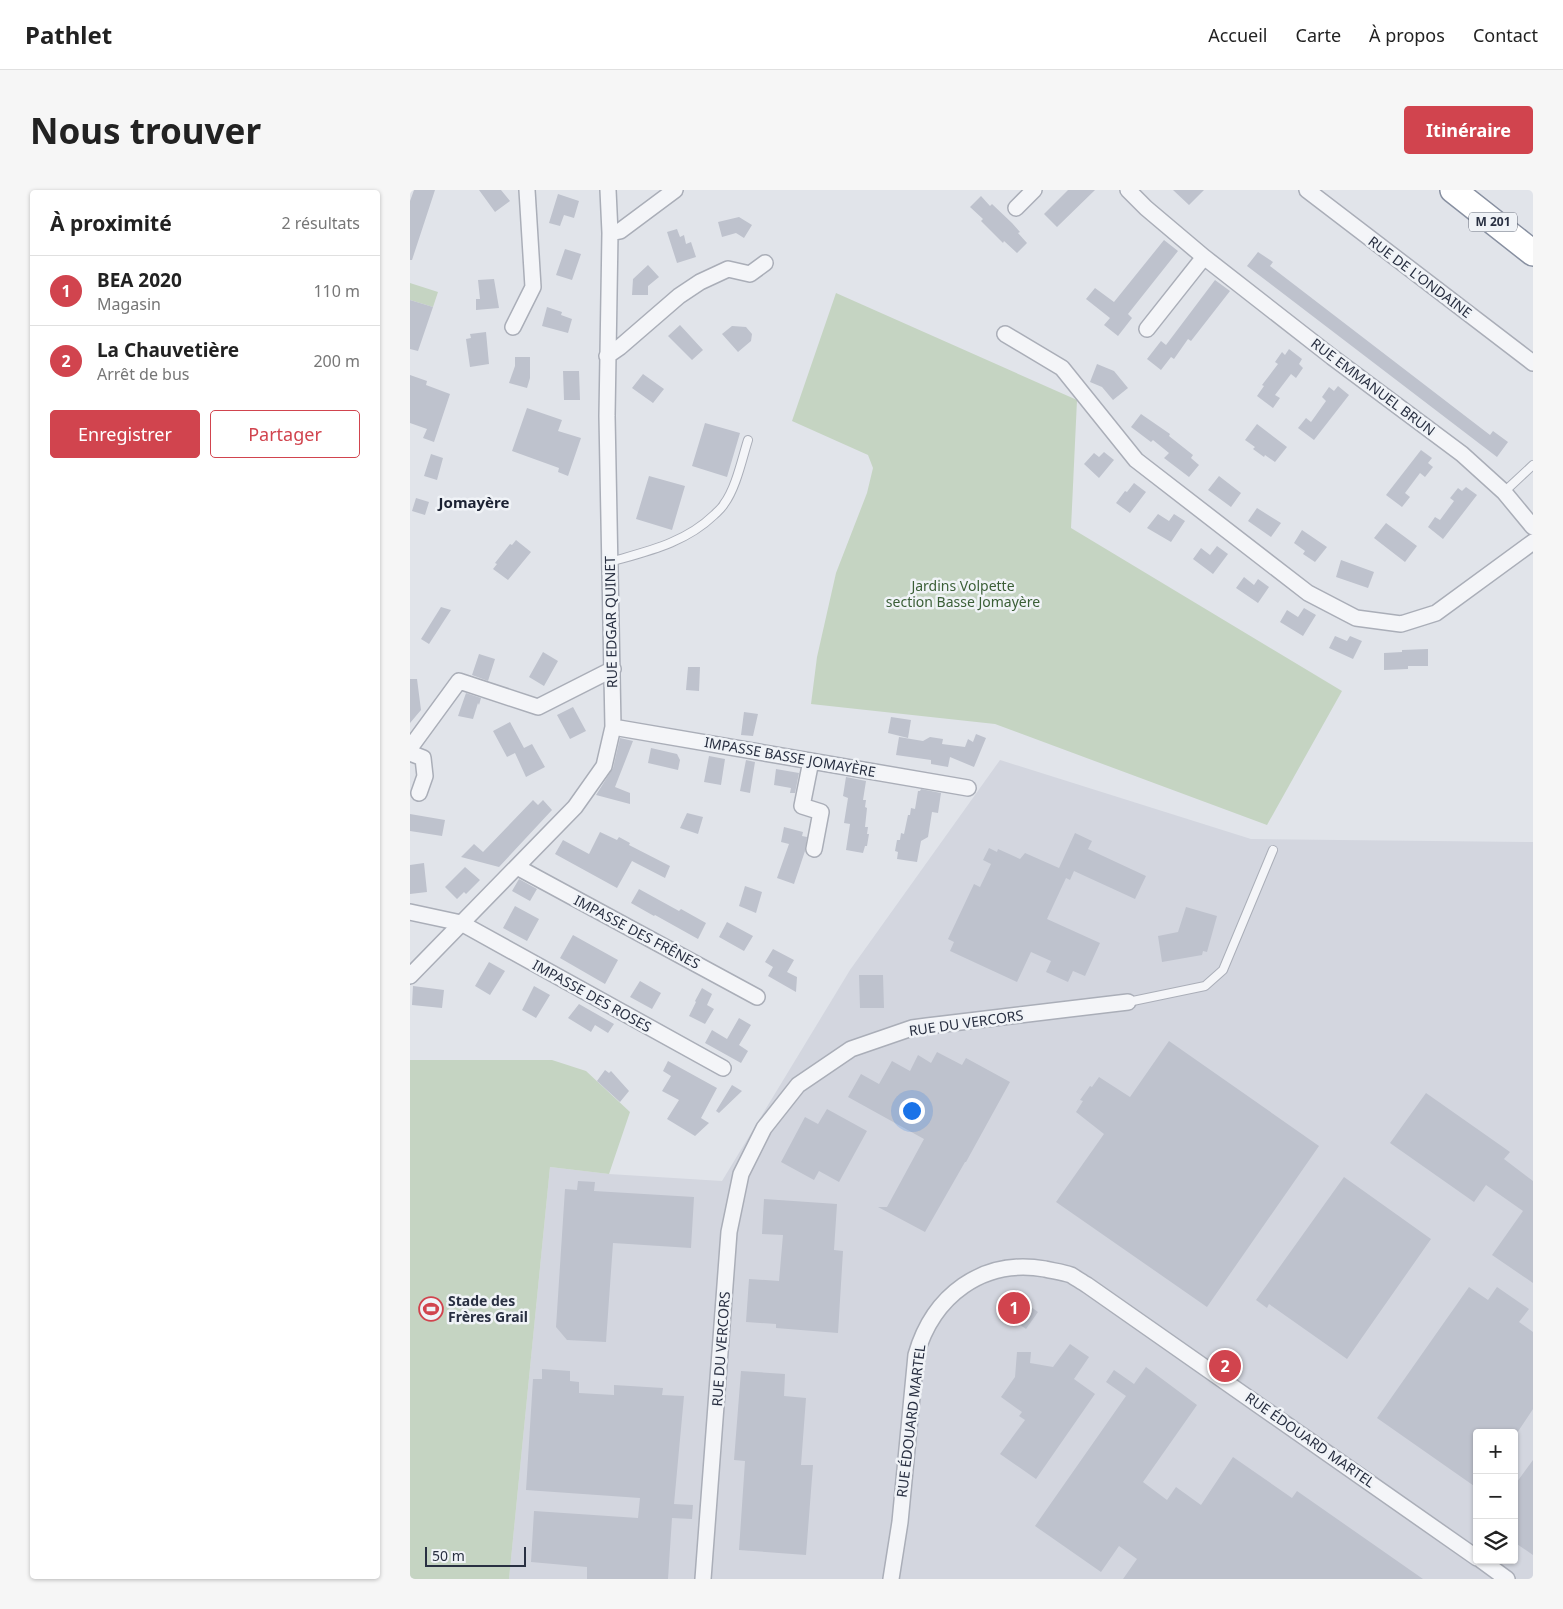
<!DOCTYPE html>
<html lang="fr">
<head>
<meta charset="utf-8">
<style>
  body { margin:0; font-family:"Noto Sans",sans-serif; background:#f6f6f6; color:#222 }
  .controls { position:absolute; right:15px; bottom:15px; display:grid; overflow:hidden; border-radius:5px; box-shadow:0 1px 4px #0004 }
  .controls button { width:45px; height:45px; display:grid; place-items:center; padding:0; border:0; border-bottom:1px solid #e0e0e0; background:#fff; color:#222; font:25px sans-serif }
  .scale { position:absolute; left:15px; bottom:12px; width:101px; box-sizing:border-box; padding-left:5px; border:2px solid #293042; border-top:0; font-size:14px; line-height:18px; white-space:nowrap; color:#293042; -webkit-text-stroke:4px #f0f3f7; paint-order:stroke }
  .you { position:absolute; left:501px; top:920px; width:18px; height:18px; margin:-12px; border:4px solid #fff; border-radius:50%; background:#1a73e8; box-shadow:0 0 0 8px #1a73e833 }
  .badge { display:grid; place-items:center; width:32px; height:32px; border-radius:50%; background:#d1444e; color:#fff; font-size:16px; font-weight:700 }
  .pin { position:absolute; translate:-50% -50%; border:2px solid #fff; box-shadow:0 1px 5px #0006 }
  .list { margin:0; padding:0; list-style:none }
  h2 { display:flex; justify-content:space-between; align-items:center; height:65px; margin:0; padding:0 20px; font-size:21px }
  h2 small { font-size:16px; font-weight:400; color:#767676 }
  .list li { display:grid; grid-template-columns:32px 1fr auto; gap:15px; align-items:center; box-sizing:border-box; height:70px; padding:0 20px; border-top:1px solid #e0e0e0 }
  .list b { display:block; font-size:19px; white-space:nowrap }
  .list p { margin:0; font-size:16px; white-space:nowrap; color:#767676 }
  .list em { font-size:16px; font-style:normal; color:#767676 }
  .actions { display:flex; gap:10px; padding:15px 20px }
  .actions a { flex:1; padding:11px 0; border:1px solid #d1444e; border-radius:5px; text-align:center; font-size:18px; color:#d1444e }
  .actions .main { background:#d1444e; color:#fff }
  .icon { flex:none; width:28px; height:28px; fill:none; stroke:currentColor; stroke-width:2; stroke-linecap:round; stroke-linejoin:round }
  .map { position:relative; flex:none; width:1123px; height:1389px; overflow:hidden; border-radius:5px }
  header { display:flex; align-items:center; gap:30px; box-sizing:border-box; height:70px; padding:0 25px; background:#fff; border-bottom:1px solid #e0e0e0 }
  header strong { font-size:24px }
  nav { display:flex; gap:28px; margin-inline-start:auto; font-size:18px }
  .intro { display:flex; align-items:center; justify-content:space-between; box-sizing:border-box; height:120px; padding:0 30px }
  h1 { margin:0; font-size:35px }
  .button { padding:12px 22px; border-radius:5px; background:#d1444e; color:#fff; font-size:18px; font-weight:700 }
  main { display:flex; gap:30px; padding:0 30px }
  aside { flex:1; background:#fff; border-radius:5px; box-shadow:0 1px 4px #0004 }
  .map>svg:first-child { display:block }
  .built { fill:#d3d6df; fill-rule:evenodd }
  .green { fill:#c5d4c2 }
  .building { fill:#bec2cd }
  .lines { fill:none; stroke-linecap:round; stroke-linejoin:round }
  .service-casing { stroke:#aaaeb8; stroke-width:10 }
  .minor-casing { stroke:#aaaeb8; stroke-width:18 }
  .trunk-casing { stroke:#8890a1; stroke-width:28 }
  .service { stroke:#f4f5f8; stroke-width:8 }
  .minor { stroke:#f4f5f8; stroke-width:15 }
  .trunk { stroke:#fff; stroke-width:25 }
  .labels { text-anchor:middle; stroke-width:5; stroke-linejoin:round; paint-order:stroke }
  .shield { fill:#f0f3f7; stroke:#656a78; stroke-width:1 }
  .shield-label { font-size:12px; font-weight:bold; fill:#293042 }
  .street-label { font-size:14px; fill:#293042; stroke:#f0f3f7 }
  .park-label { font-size:14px; fill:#3a5e36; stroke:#f0f3f7 }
  .poi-label { font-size:14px; font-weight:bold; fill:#293042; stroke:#f0f3f7; text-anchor:start }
  .neighbourhood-label { font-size:15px; font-weight:bold; fill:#1b2132; stroke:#f0f3f7 }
</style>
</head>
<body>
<header>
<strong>Pathlet</strong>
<nav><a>Accueil</a><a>Carte</a><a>À propos</a><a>Contact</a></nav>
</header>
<div class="intro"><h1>Nous trouver</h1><a class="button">Itinéraire</a></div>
<main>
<aside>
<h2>À proximité<small>2 résultats</small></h2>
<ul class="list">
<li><span class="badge">1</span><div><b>BEA 2020</b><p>Magasin</p></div><em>110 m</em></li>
<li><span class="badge">2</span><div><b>La Chauvetière</b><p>Arrêt de bus</p></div><em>200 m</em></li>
</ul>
<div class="actions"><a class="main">Enregistrer</a><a>Partager</a></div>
</aside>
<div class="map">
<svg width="1123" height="1389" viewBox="0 0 1123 1389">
  <rect width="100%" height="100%" fill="#e1e4ea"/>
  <!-- built -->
  <path class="built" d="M590 570 841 649 1123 652V1389H99L140 977 199 984 312 991 440 780ZM1067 1243H1104V1370H1067Z"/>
  <!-- green -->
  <path class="green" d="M0 93 28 102 23 117 0 110Z
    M426 103 667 210 661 338 932 501 857 635 585 534 401 514 407 467 426 383 457 303 463 278 458 265 382 231Z
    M0 870H142L176 881 220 922 199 984 140 977 99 1389H0Z"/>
  <!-- building -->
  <path class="building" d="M4 0H25L2 70H0V11Z
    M69 0H91L100 11 85 22Z
    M658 0H685L647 37 634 24Z
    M763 0H794L779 15Z
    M148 4 169 11 164 28 154 25 150 36 139 33Z
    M571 6 580 16 582 14 602 33 610 42 608 43 617 53 607 63 594 51 593 53 571 31 573 29 560 17Z
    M329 27 342 35 334 48 326 43 312 47 308 32Z
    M267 39 270 47 274 45 276 54 281 52 286 67 267 73 257 42Z
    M754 50 768 61 718 124 722 128 708 146 694 135 700 128 676 109 685 98 704 112Z
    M155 59 171 64 162 90 146 85Z
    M848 62 863 72 860 76 1080 245 1083 241 1098 252 1087 267 837 76Z
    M238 75 249 87 238 96V105H222L223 89Z
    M84 89 89 118 66 120V109H70L68 90Z
    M805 90 820 101 781 151 778 149 764 169 761 167 751 180 737 169 751 151 756 155Z
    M0 110 23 117 8 161 0 159Z
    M137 117 152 122 151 125 162 129 158 143 132 136Z
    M270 135 293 160 282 170 258 146Z
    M322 136 336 137 342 144 341 151 328 162 312 144Z
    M76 142 79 174 60 177 56 149 61 148 60 144Z
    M879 159 892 169 889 174 893 178 886 188 881 184 865 205 870 208 863 218 847 206 854 196 852 195 868 174 865 172 872 162 875 165Z
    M105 167H120V188L117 198 99 193 105 176Z
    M687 174 704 181 718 198 703 210 692 197 680 192Z
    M153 181H169L170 210H154Z
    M233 184 254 199 243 213 222 198Z
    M0 185 17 191 16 195 40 204 24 252 13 248 17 239 0 233Z
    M928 196 939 205 904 250 888 238 896 228 901 232 916 211 912 207 919 197 924 201Z
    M117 218 152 230 148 241 171 248 158 286 148 282 149 278 102 261Z
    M731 224 760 244 759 246 783 265 781 268 789 275 779 287 754 268 759 263 743 250 741 252 721 237Z
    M295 233 330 243 317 287 282 276Z
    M847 234 877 257 865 272 855 265 854 267 843 259 845 257 835 250Z
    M1011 260 1022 268 1018 273 1023 277 1015 287 1010 283 995 303 1000 307 992 317 976 305Z
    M694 262 704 270 689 288 674 274 684 263 689 267Z
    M21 264 33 268 27 290 14 286Z
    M239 286 275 296 262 340 226 329Z
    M809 286 831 303 821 317 798 300Z
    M724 293 736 302 720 323 706 313 715 301 717 302Z
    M1056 297 1067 305 1033 349 1018 337 1025 327 1030 330 1044 311 1040 308 1048 298 1052 301Z
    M6 308 19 312 15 325 2 321Z
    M847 318 871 333 861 347 838 331Z
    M748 324 759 331 764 324 775 331 761 352 737 338Z
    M976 333 1007 356 995 372 964 348Z
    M892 340 917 357 905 372 893 364 895 361 884 353Z
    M106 350 121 362 98 390 83 379 87 374 85 373 100 354 102 355Z
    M807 356 818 364 803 384 783 369 791 358 800 365Z
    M931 370 964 382 958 398 926 387Z
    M834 387 844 395 848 389 859 397 848 413 826 398Z
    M31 417 41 420 19 454 11 449Z
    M894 418 906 425 893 446 870 432 877 420 888 427Z
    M925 446 937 451 940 446 952 451 943 469 919 458Z
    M1018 459V476H998V479L974 480V463L992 462V460Z
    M133 462 148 471 134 496 119 487Z
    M69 464 85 469 78 491 62 485Z
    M278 477H290L289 501 276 500Z
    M0 489H7L11 520 0 533Z
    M56 503 71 508 69 515 68 513 63 529 48 526Z
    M163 517 176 541 160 549 147 525Z
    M334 522 348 524 343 546 331 545Z
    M481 527 501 530 498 548 478 543Z
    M100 532 114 558 122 554 135 577 116 587 105 563 97 567 83 541Z
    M566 544 576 548 564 577 540 567 538 577 521 574V570L486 565 489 547 513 551 520 547 533 549 532 554 555 557 558 549 563 552Z
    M210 548 223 551 205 597 220 603V614L186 605 203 578Z
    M241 558 267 564 270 570 268 580 238 573Z
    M299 566 315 569 311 595 294 592Z
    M336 570 345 572 340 603 330 601Z
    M366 579 389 583 385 603H380L381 598 364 595Z
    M436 587 456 591 453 610H456L455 617 457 618 455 637H458L457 644H459L457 656H455L453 663 436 660 440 634 434 633 438 608 433 606Z
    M511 599 531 603 528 623 522 622 518 647 511 651 507 672 487 669 488 662 485 661 487 650H490L491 643 494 644 498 625H500L501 618 505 619 508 601H510Z
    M123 610 128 615 133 610 142 620 89 677 51 667 64 654 73 662Z
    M277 623 293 627 288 644 270 638Z
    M0 624 35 630 32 646 0 641Z
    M374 637 393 642 392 646 397 647 395 661 384 694 367 688 379 654 371 652Z
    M190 642 207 650 209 647 220 653 219 655 260 676 255 688 222 671 207 698 145 664 153 650 179 664Z
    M665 643 682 651 678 659 736 686 725 709 664 681 660 690 656 688 637 729 690 753 675 786 663 781 658 792 636 782 641 771 621 762 607 792 540 761 544 752 538 749 564 694 570 697 581 674 573 670 579 658 587 662 588 659 610 669 615 663 649 678Z
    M14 673 17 702 0 704V675Z
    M55 677 70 690 56 704 54 702 47 709 35 697Z
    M109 689 127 699 120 711 102 701Z
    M335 696 352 702 346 723 329 716Z
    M229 699 269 721 271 719 296 733 288 749 245 725 244 726 221 713Z
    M105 716 129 729 117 751 93 738Z
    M776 717 807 726 797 762 793 761 792 765 752 772 748 746 768 742Z
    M317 732 343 746 334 761 309 747Z
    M163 745 208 770 195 794 150 768Z
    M363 759 384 770 377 782 387 787 386 802 358 786 363 777 355 772Z
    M79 772 95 781 80 805 65 796Z
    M449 785H473L474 818H450Z
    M230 791 251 803 242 819 220 807Z
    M3 796 34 800 32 818 2 815Z
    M124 796 140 805 126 828 112 820Z
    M292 798 302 804 297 815 304 819 295 834 279 826 286 812 285 811Z
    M169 814 204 834 198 843 185 835 181 842 158 828Z
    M329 828 341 835 329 855 338 861 331 873 295 853 302 840 317 849Z
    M759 851 909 956 797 1117 646 1012 694 944 666 922 673 911 670 910 680 896 682 897 689 887 720 907Z
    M527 862 552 875 556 868 600 892 556 972H555L515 1042 468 1017H477L514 949 438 907 451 884 469 894 482 871 500 881 508 865 521 873Z
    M258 871 307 898 291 928 299 933 285 946 257 929 269 910 252 901 261 886 253 881Z
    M195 880 199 883 201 881 219 901 210 912 187 891Z
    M322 895 332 901 309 923 306 921Z
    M1016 903 1100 962 1094 969 1123 991V1093L1082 1065 1113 1021 1076 995 1064 1012 980 953Z
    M417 919 457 941 429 992 409 981 404 990 371 972 395 927 408 934Z
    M934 987 1021 1049 937 1169 859 1114 857 1118 846 1110Z
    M168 991 185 992 184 1001 284 1007 281 1058 203 1053 196 1152 157 1150 146 1137 155 999 167 1000Z
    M354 1009 427 1014 424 1060 433 1061 428 1143 366 1138V1134L336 1132 339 1089 369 1091 373 1045 352 1044Z
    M1059 1097 1078 1110 1087 1097 1119 1119 1109 1132 1123 1142V1219L1107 1243H1067V1298L967 1228Z
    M602 1103 628 1122 616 1139 590 1121Z
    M660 1154 679 1167 664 1189 685 1204 626 1289 590 1264 615 1230 609 1226 612 1222 591 1207 605 1187 607 1162H621L620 1173 643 1177Z
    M736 1177 787 1215 733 1292 757 1310 766 1297 791 1315 823 1267 882 1308 887 1301 1013 1389H713L727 1369 709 1356 691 1382 625 1336 716 1206 696 1192 704 1180 724 1194Z
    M132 1179 160 1181V1191L169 1192V1203L204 1205V1195L253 1198 252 1205 274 1206 264 1314 283 1315 282 1329 262 1328 258 1389H177V1377L121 1372 124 1321 228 1328 230 1308 116 1300 123 1189H132Z
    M331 1181 375 1184 374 1206 396 1208 391 1275H403L396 1365 329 1360 335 1271 324 1270Z
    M1123 1270V1365L1104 1352V1296Z"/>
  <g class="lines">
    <!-- service casing -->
    <g class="service-casing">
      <path id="service" d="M1094 302 1123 275
        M200 372C238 361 275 353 304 325 307 322 312 318 314 314 326 298 332 269 338 250
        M718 812 795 796 813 780 863 660"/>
    </g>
    <!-- minor casing -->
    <g class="minor-casing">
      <path id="minor" d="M718 0 736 18 794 67 922 167 1052 264 1094 302 1123 337
        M897 0 1123 173
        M606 18 624 0
        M200 43 210 41 265 0
        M103 137 123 97 117 0
        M737 139 794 67
        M595 144 652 178 726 270 898 403 946 428 991 434 1026 423 1123 352
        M197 166 210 157 269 106 290 92 318 79 340 84 355 73
        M203 537 558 598
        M0 558 49 491 128 517 203 479
        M0 563 13 568 15 586 9 603
        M401 571 392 616 411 622 404 659
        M107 677 347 807
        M0 722 51 733 313 878
        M0 786 165 617 194 576 203 537 197 226 200 43 198 0
        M1071 1370 1097 1389
        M293 1389 319 1042 331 984 354 938 388 895 441 859 502 838 517 836 718 812
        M481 1389 490 1332 506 1165C523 1106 572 1068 635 1079 643 1081 652 1082 661 1085 666 1088 672 1092 677 1095L1067 1368"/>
    </g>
    <!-- trunk casing -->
    <g class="trunk-casing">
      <path id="trunk" d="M1043 0 1123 63"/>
    </g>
    <!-- service -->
    <use href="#service" class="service"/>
    <!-- minor -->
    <use href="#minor" class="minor"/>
    <!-- trunk -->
    <use href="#trunk" class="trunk"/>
  </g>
  <!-- icons -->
  <defs>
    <g id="stadium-ring" transform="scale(1.25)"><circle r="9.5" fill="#f0f3f7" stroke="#d1444e" stroke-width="1.5"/><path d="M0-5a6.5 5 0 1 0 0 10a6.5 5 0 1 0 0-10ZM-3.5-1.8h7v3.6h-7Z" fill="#d1444e"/></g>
  </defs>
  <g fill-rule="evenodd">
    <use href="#stadium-ring" x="21" y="1119"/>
  </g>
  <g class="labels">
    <!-- shield labels -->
    <rect class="shield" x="1059" y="22.5" width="48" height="19" rx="4"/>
    <g class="shield-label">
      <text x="1083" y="36">M 201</text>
    </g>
    <!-- street labels -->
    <g class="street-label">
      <text transform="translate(1010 87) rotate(37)" y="5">RUE DE L'ONDAINE</text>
      <text transform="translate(963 197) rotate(37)" y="5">RUE EMMANUEL BRUN</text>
      <text transform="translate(201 432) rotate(-91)" y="5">RUE EDGAR QUINET</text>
      <text transform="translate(380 567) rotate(10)" y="5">IMPASSE BASSE JOMAYÈRE</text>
      <text transform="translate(227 742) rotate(28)" y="5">IMPASSE DES FRÊNES</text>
      <text transform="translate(182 806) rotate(29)" y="5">IMPASSE DES ROSES</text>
      <text transform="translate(556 833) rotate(-8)" y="5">RUE DU VERCORS</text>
      <text transform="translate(311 1159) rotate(-86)" y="5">RUE DU VERCORS</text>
      <text transform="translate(501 1231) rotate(-83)" y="5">RUE ÉDOUARD MARTEL</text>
      <text transform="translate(900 1250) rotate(35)" y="5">RUE ÉDOUARD MARTEL</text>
    </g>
    <!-- park labels -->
    <g class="park-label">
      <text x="553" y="401">Jardins Volpette<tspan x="553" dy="16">section Basse Jomayère</tspan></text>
    </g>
    <!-- poi labels -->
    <g class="poi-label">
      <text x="38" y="1116">Stade des<tspan x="38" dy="16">Frères Grail</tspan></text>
    </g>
    <!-- neighbourhood labels -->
    <g class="neighbourhood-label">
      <text x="64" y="318">Jomayère</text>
    </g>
  </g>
</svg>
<div class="controls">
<button>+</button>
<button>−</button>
<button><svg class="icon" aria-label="layers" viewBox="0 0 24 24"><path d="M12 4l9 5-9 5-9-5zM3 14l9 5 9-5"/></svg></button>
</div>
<div class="scale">50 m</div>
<div class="you"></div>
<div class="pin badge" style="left:604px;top:1118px">1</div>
<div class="pin badge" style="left:815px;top:1176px">2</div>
</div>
</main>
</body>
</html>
